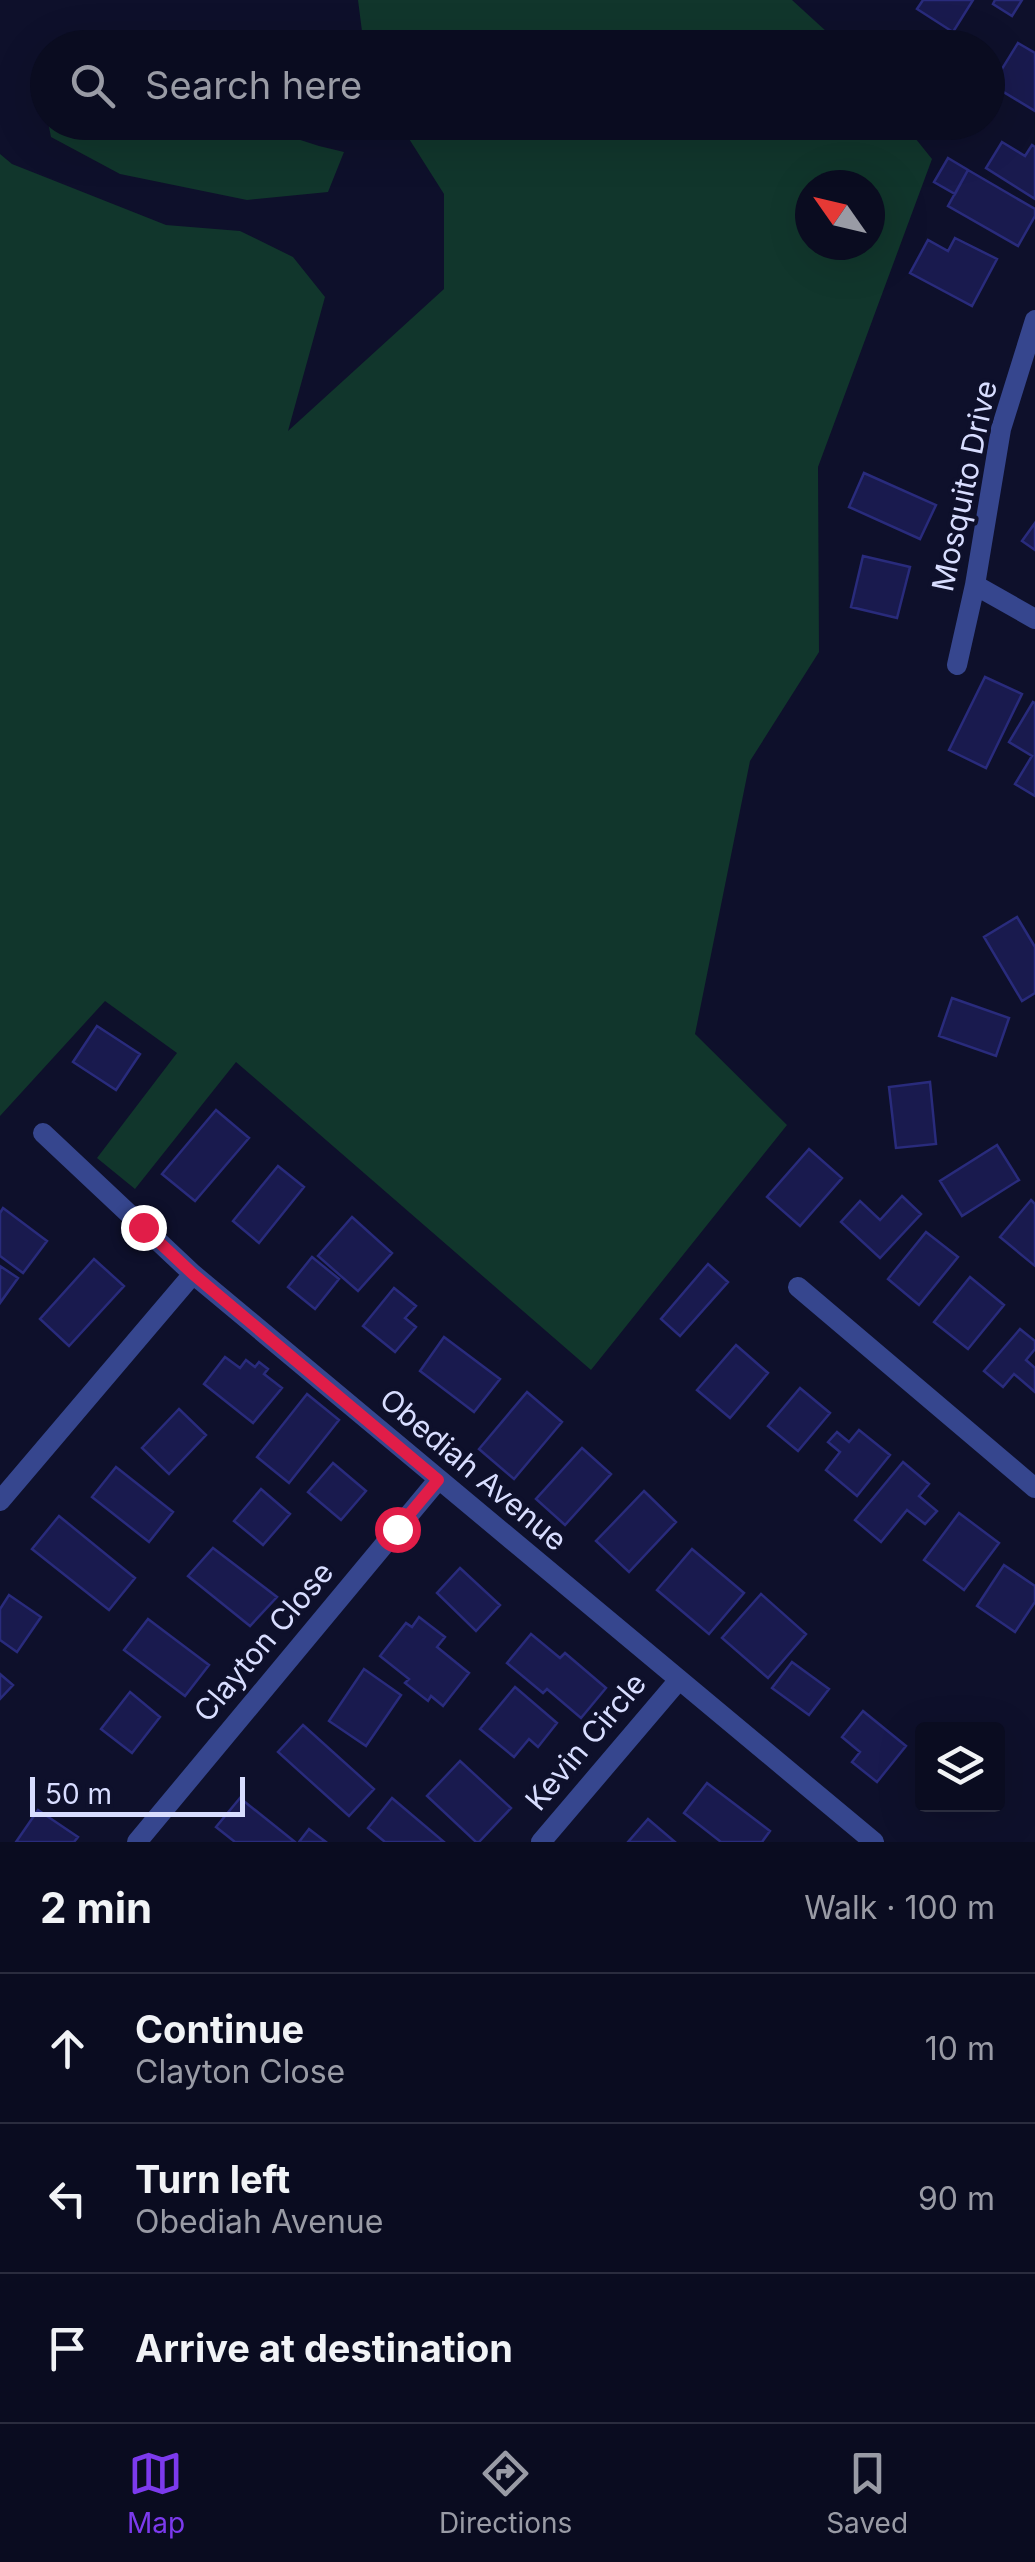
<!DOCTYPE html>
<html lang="en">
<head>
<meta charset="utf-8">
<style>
  body { margin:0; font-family:Inter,sans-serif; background:#181a2d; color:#f1f3f6 }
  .controls { position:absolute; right:30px; bottom:30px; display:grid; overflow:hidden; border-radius:10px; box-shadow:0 10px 40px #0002 }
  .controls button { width:90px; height:90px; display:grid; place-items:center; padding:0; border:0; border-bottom:2px solid #2a2c3e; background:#0a0c20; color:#f1f3f6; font:50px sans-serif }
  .compass { position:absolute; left:795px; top:170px; width:90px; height:90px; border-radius:50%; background:#0a0c20; box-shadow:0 10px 40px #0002; rotate:304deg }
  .scale { position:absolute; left:30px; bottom:25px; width:215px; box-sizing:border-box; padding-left:10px; border:5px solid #d8ddff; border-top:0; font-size:28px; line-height:35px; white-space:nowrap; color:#d8ddff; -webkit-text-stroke:8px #0e102b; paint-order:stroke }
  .stop { position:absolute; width:30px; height:30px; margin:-22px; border:8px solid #e11d48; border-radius:50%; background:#fff }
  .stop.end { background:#e11d48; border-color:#fff; box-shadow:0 2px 10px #0008 }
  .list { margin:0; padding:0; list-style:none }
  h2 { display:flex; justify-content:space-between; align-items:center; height:130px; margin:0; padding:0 40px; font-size:42px }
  h2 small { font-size:32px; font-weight:400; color:#999ba5 }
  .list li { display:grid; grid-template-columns:65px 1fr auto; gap:30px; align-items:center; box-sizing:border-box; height:150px; padding:0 40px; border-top:2px solid #2a2c3e }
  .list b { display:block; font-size:38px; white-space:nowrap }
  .list p { margin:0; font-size:32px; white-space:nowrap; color:#999ba5 }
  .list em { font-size:32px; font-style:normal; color:#999ba5 }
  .icon { flex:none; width:55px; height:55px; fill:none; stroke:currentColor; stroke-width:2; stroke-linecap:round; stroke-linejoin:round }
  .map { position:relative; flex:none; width:1035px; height:1842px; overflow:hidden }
  .search { position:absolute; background:#0a0c20; box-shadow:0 10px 40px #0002; left:30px; right:30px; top:30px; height:110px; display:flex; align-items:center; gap:25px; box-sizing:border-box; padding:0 35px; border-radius:55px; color:#999ba5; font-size:38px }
  .sheet { height:580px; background:#0a0c20 }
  nav { display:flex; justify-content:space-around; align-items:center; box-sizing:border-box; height:140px; border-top:2px solid #2a2c3e; background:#0a0c20; font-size:28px; color:#999ba5 }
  nav a { display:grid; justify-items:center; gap:5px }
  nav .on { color:#7c3aed }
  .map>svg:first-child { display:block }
  .green { fill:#11362c; fill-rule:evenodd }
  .building { fill:#191a4e; stroke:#292b7c; stroke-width:2.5 }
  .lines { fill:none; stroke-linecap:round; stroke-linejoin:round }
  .minor { stroke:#36468e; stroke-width:20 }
  .route { stroke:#e11d48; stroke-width:12 }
  .labels { text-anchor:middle; stroke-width:8; stroke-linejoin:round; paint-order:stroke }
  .street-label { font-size:30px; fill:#d8ddff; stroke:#0e102b }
</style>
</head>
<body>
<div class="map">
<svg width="1035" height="1842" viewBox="0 0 1035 1842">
  <rect width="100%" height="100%" fill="#0e102b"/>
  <!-- green -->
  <path class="green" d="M358 0H792L827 32 841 47H364Z
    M48 122 248 123 319 146 344 152 328 192 247 200 120 174 51 137Z
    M399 123H903L932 159 818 467 819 652 750 761 695 1034 787 1125 591 1370 236 1062 135 1189 97 1158 177 1053 105 1001 0 1116V154L12 164 166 225 240 231 293 257 325 297 288 431 444 289V194ZM870 185V245H810V185Z"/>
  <!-- building -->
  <path class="building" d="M923 0H973L953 32 917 9Z
    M995 0H1022L1012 16 993 4Z
    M1018 43 1035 53V111L992 85Z
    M1002 142 1025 156 1032 145 1035 147V199L986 168Z
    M948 158 968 170 955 194 934 182Z
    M968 170 1035 209V216L1018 246 948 206Z
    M955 238 997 259 972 306 910 273 928 240 948 251Z
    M864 473 936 505 920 539 849 507Z
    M1035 523V550L1022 541Z
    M863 556 910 567 897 618 851 607Z
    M985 677 1022 694 986 768 949 750Z
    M1033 702 1035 703V796L1015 784 1032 756 1009 742Z
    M1017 917 1035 947V993L1022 1001 984 937Z
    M952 998 1009 1018 996 1056 939 1036Z
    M97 1026 140 1054 116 1090 73 1062Z
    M930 1082 936 1144 896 1148 889 1087Z
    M216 1110 249 1138 195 1201 162 1174Z
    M997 1145 1019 1180 962 1216 940 1181Z
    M809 1149 842 1178 800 1226 767 1197Z
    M278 1166 304 1187 259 1243 233 1221Z
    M902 1196 921 1214 880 1258 841 1222 860 1201 880 1220Z
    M1031 1200 1035 1204V1266L1000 1237Z
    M3 1208 47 1241 23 1273 0 1256V1213Z
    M352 1217 392 1253 358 1291 318 1256Z
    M926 1232 958 1257 919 1305 888 1279Z
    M312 1257 339 1279 315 1309 288 1287Z
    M94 1259 124 1286 69 1346 40 1319Z
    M708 1264 728 1282 680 1336 661 1319Z
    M0 1266 18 1278 0 1303Z
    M970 1277 1004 1305 968 1349 934 1322Z
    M394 1288 416 1306 405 1318 416 1327 395 1352 363 1326Z
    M1020 1329 1035 1341V1349L1026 1360 1035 1368V1392L1014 1374 1003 1387 984 1371Z
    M444 1337 500 1379 474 1412 420 1371Z
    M736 1345 768 1373 730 1418 697 1390Z
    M225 1357 240 1368 246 1360 255 1367 259 1362 268 1369 264 1374 282 1388 253 1423 204 1384Z
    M800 1388 830 1413 798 1451 768 1426Z
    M527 1392 562 1422 514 1479 479 1449Z
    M307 1394 339 1420 289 1483 257 1457Z
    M179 1409 206 1435 169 1474 142 1448Z
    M859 1430 890 1455 857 1496 826 1470 840 1452 828 1442 837 1432 849 1442Z
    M582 1448 611 1474 565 1525 536 1499Z
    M903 1462 929 1484 919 1496 937 1511 925 1524 907 1510 881 1542 855 1520Z
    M333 1463 366 1491 341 1520 308 1492Z
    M116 1467 173 1512 149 1542 92 1497Z
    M261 1489 290 1514 263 1545 234 1521Z
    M644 1491 676 1522 629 1572 596 1541Z
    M959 1513 999 1543 964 1590 924 1560Z
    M59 1516 135 1578 109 1610 32 1549Z
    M213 1548 277 1597 250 1626 188 1576Z
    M692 1549 744 1593 709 1634 657 1590Z
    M1004 1565 1035 1586V1602L1015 1632 977 1606Z
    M460 1568 500 1605 476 1631 437 1593Z
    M761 1594 806 1634 768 1678 722 1638Z
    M9 1595 41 1617 17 1652 0 1640V1609Z
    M419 1617 445 1637 437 1647 469 1673 443 1706 431 1696 428 1701 405 1683 409 1679 380 1656 406 1623 412 1627Z
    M148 1619 209 1665 185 1696 124 1650Z
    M531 1634 560 1658 565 1653 606 1688 581 1718 547 1689 543 1693 507 1663Z
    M792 1662 829 1689 809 1715 772 1688Z
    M364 1669 401 1695 366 1746 329 1721Z
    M0 1674 13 1685 0 1699Z
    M515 1687 557 1723 538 1747 529 1739 514 1757 480 1729Z
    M130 1692 160 1717 132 1753 101 1729Z
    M863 1711 906 1746 877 1782 852 1762 860 1752 842 1737Z
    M303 1725 374 1789 349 1816 278 1752Z
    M460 1761 511 1808 479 1842H476L427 1796Z
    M707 1783 770 1831 762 1842H721L684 1813Z
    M240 1798 295 1842H235L216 1827Z
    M392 1798 444 1842H385L368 1828Z
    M38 1810 78 1837 74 1842H16Z
    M648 1819 675 1842H628Z
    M309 1829 326 1842H299Z"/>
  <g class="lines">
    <!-- minor -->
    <path class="minor" d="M975 585 1035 619
      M957 665 975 585 1001 429 1035 320
      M43 1133 193 1274 874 1842
      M798 1287 1035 1488
      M0 1501 193 1274
      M137 1842 438 1480
      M541 1842 678 1681"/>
  </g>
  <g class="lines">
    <!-- route -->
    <path class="route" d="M143 1227 193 1274 438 1480 397 1529"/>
  </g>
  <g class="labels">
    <!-- street labels -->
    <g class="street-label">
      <text transform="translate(965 486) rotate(-78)" y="10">Mosquito Drive</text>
      <text transform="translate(473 1470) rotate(40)" y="10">Obediah Avenue</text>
      <text transform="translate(264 1642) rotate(-50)" y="10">Clayton Close</text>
      <text transform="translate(586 1742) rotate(-50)" y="10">Kevin Circle</text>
    </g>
  </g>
</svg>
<div class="controls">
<button><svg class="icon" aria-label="layers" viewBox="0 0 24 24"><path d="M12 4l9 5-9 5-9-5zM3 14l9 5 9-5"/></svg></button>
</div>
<svg class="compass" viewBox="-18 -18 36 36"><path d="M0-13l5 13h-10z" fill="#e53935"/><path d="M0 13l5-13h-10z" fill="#999ba5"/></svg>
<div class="scale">50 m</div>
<div class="stop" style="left:397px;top:1529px"></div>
<div class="stop end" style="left:143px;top:1227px"></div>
<div class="search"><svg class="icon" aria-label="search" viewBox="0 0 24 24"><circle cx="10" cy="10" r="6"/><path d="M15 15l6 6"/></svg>Search here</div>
</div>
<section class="sheet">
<h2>2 min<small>Walk · 100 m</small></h2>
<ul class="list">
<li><svg class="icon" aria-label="ahead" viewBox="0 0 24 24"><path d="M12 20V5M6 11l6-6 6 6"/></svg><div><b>Continue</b><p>Clayton Close</p></div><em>10 m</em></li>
<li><svg class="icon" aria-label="left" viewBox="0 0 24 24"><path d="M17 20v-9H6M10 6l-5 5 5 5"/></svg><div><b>Turn left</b><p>Obediah Avenue</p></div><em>90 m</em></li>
<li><svg class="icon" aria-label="arrive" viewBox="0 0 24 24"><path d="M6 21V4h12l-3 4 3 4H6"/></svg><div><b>Arrive at destination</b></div></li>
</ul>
</section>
<nav>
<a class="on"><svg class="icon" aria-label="map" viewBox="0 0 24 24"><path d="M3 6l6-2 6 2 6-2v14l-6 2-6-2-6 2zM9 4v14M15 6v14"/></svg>Map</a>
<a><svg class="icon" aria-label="directions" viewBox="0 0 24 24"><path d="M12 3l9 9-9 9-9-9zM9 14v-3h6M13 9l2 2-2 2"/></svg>Directions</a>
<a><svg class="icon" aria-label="saved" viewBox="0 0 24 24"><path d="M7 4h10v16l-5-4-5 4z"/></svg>Saved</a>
</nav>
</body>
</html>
